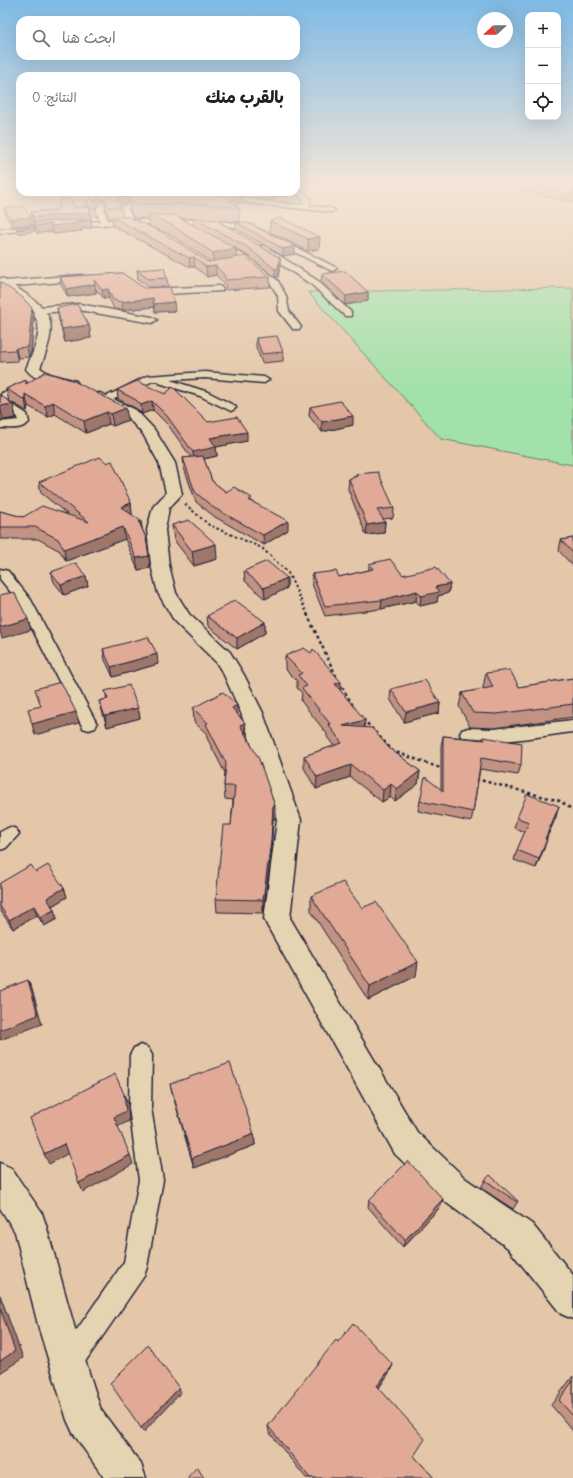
<!DOCTYPE html>
<html lang="ar">
<head>
<meta charset="utf-8">
<style>
  body { margin:0; font-family:Delius,"Playpen Sans Arabic",sans-serif; background:#f6f6f6; color:#202124; direction:rtl }
  .controls { position:absolute; right:12px; top:12px; display:grid; overflow:hidden; border-radius:8px; box-shadow:0 4px 16px #0002 }
  .controls button { width:36px; height:36px; display:grid; place-items:center; padding:0; border:0; border-bottom:1px solid #e0e0e0; background:#fff; color:#202124; font:20px sans-serif }
  .compass { position:absolute; left:477px; top:12px; width:36px; height:36px; border-radius:50%; background:#fff; box-shadow:0 4px 16px #0002; rotate:248deg }
  .list { margin:0; padding:0; list-style:none }
  h2 { display:flex; justify-content:space-between; align-items:center; height:52px; margin:0; padding:0 16px; font-size:17px }
  h2 small { font-size:13px; font-weight:400; color:#757577 }
  .icon { flex:none; width:22px; height:22px; fill:none; stroke:currentColor; stroke-width:2; stroke-linecap:round; stroke-linejoin:round }
  .map { position:relative; flex:none; width:573px; height:1478px; overflow:hidden; direction:ltr }
  .search { position:absolute; background:#fff; box-shadow:0 4px 16px #0002; left:16px; top:16px; width:284px; height:44px; display:flex; align-items:center; gap:10px; box-sizing:border-box; padding:0 14px; border-radius:12px; color:#757577; font-size:15px }
  .panel { position:absolute; background:#fff; box-shadow:0 4px 16px #0002; left:16px; top:72px; width:284px; height:124px; border-radius:12px; direction:rtl }
  .map>svg:first-child { display:block }
  .green { fill:#a2e1a9; stroke:#628272 }
  .lines { fill:none; stroke-linecap:round; stroke-linejoin:round }
  .street-casing { stroke:#22223b; stroke-width:3 }
  .secondary-casing { stroke:#22223b; stroke-width:3 }
  .path-far1 { stroke:#22223b; stroke-width:2; stroke-dasharray:2.5 2.5; stroke-linecap:butt }
  .path { stroke:#22223b; stroke-width:2.5; stroke-dasharray:3 3; stroke-linecap:butt }
  .street { fill:#e5d4b1; fill-rule:evenodd }
  .secondary { fill:#e5d4b1; fill-rule:evenodd }
  .wall { fill:#c29282; stroke:#22223b; fill-rule:evenodd }
  .shaded-wall { fill:#9e776a; stroke:#22223b }
  .building { fill:#e1aa97; stroke:#22223b }
</style>
</head>
<body>
<div class="map">
<svg width="573" height="1478" viewBox="0 0 573 1478">
  <rect width="100%" height="100%" fill="#e4c7a9"/>
  <filter id="ink" filterUnits="userSpaceOnUse"><feTurbulence type="fractalNoise" baseFrequency=".025" numOctaves="2"/><feDisplacementMap in="SourceGraphic" scale="8" xChannelSelector="R" yChannelSelector="G"/><feConvolveMatrix kernelMatrix="1 2 1 2 8 2 1 2 1" color-interpolation-filters="sRGB"/></filter>
  <g filter="url(#ink)">
    <!-- green -->
    <path class="green" d="M573 288V465L441 439 308 292Z"/>
    <g class="lines">
      <!-- street casing -->
      <g class="street-casing">
        <path id="street" d="M296 187 310 198V206L331 208 335 210 331 212 254 204 194 192H210L254 200 303 205V200L295 192Z
          M126 194H129V198L107 204 104 210 108 220H125L120 208C128 200 139 200 150 199L154 201 153 203 132 206 128 209 133 220H209L251 225 337 268 333 271 330 270 249 229 209 224H140L137 227 123 224 58 227 0 233V229L100 221 96 210 101 201Z
          M215 243H221L251 259 278 281 286 296 289 311 301 327 299 329H293L279 311 278 296 271 284 245 263 215 247Z
          M259 246H265L318 281 351 312V316H345L312 285 259 250Z
          M81 275 84 276V280L5 287 1 284 5 281Z
          M219 286 223 289 222 291 149 295 145 292 149 289Z
          M79 304 152 317 157 320 152 323 79 310 39 313 34 310 39 307Z
          M205 372 264 377 269 380 264 383 205 378 170 380 208 392 235 406 236 408 231 411 200 396 159 383 158 381H153L108 402 104 403 99 400 147 376Z
          M28 384 32 385 33 387 32 389 10 397 7 401 27 414 29 422C23 430 10 428 0 428V422L18 420V417L0 405V396L2 393Z
          M0 569 8 571 31 600 97 724 95 728 89 730 83 728 18 601 0 579Z
          M573 720V732C543 735 491 747 462 738L460 734 462 730 468 728 494 729Z
          M10 827 16 829 19 834 6 848 0 850V832Z
          M141 1045 148 1048 152 1055 151 1108 163 1180 147 1267 144 1276 78 1372 69 1376 60 1372 56 1363 60 1354 124 1262 139 1180 129 1108 130 1055 134 1048Z"/>
      </g>
      <!-- secondary casing -->
      <g class="secondary-casing">
        <path id="secondary" d="M0 278 4 279C48 310 63 312 40 368L50 374 76 381 78 384 76 387 71 388C56 385 35 382 26 369 48 318 42 318 0 288Z
          M100 393 136 410 154 429 175 463 182 494 169 508 165 530 169 565 176 593 189 614 230 652 244 675 263 713 301 820 290 918 417 1132 466 1179 532 1224 573 1275V1319L561 1314 508 1248 444 1201 395 1154 268 927 264 919 277 820 241 713 224 675 216 662 175 622 158 593 151 565 147 530 153 507 166 493 159 463 143 434 126 416 95 400 93 397 95 394Z
          M0 1163 11 1168 42 1213 46 1225 75 1329 101 1410 141 1464 146 1478H104L73 1433 67 1420 39 1329 15 1232 0 1208Z"/>
      </g>
      <!-- path-far1 -->
      <path class="path-far1" d="M185 504 209 525 262 548 288 573 308 615"/>
      <!-- path -->
      <path class="path" d="M307 614 337 678
        M339 682 355 709
        M363 719 393 751 443 769
        M476 779 560 801 573 810"/>
      <!-- street -->
      <use href="#street" class="street"/>
      <!-- secondary -->
      <use href="#secondary" class="secondary"/>
    </g>
    <!-- wall -->
    <path class="wall" d="M573 183V202L520 191 521 184Z
      M127 192 128 203 121 206 123 217 208 262 210 261 171 235 149 226V218H134L130 210 128 196 138 192H292V195L274 197 275 199H254L241 196V203L234 204 239 208 240 222 219 220 220 222 280 258V266L278 277H275L247 255 236 249V258L270 277V287L226 290 225 285 216 275 207 277 195 267H190L113 226 112 218H109L106 210 104 199ZM180 218H193L194 226Z
      M102 202 96 208 97 217 91 214V220H90H91L92 228 81 229 82 231 53 234 52 232 37 233 35 225H34L32 219 31 212 85 207V203Z
      M4 208 30 217 31 225 13 226 6 216Z
      M270 221 320 237 319 249 308 251 270 232Z
      M236 222 295 254 283 256 236 229Z
      M137 270 167 278 168 287H148L138 279Z
      M122 273 175 311 155 312 154 307 123 310 114 309 109 298 104 299 96 289V293L68 297 61 285 60 277Z
      M322 274 368 292V301L345 305 321 282Z
      M0 282 32 308 34 318 31 352 29 357 18 358V361L0 362Z
      M57 308 89 325 91 338 65 342 59 320Z
      M256 338 283 352V361L262 363 256 347Z
      M45 372 128 420 113 426 109 424 86 433 55 414 48 417 28 406 27 411 9 401 6 389 26 380 27 384Z
      M137 381 208 422 247 441 216 447 217 456 204 459 212 481 226 492 252 501 288 530 264 545 215 517 196 502 184 468 183 458 191 457 168 425 153 410 142 414 137 409 118 399 117 390Z
      M0 395 13 404 16 418 3 420 0 419Z
      M310 407 353 425 322 432 309 416Z
      M357 474 394 508 393 518 383 519 385 522 384 533 366 535 348 489 349 479 356 476Z
      M39 482 131 503 132 515 142 529 146 538 150 568 138 570 125 539 66 561 60 551 38 539H0V511L23 517 67 514 41 493Z
      M172 525 217 559 194 566 174 540Z
      M573 538V566L559 551 561 540Z
      M369 564 403 575 450 584 448 593 438 596 437 602 420 606 416 601 381 609 325 616 312 584V574L339 577 369 570Z
      M244 571 287 578V588L265 599 245 581Z
      M51 572 86 576 88 586 64 595 54 582Z
      M207 616 265 622V633L237 649 208 626Z
      M103 649 158 664 113 677 105 660Z
      M285 656 340 690 365 727 389 748 420 771 418 784 395 801 390 797 382 802 350 777 316 789 304 768V756L334 746 327 737V734L301 701 302 693 297 688V681L285 669Z
      M486 673 519 687 573 678V717L494 728 470 727 459 706 462 693 484 689 483 687Z
      M391 689 440 703 439 713 404 722 390 699Z
      M105 691 138 708 140 718 107 727 102 711 99 701 107 699Z
      M193 708 237 714 245 723V734L275 806V819H273L271 854 263 913 217 912 216 899 231 825 233 800 225 799 224 786 225 773 207 738 206 733 194 722Z
      M443 736 483 739V737L521 765 518 775 480 769 473 812 471 822 418 811 420 801 441 790V746Z
      M556 817 546 839H547L536 868 514 860 517 850 525 832 514 828 517 818Z
      M36 872 64 888 67 897 52 906 54 910 57 919 44 926 37 915 13 929 0 910V883Z
      M311 896 362 908 416 976 368 1000 311 911Z
      M170 1084 254 1134 255 1145 194 1168 173 1096Z
      M485 1180 518 1201 513 1209 481 1188Z
      M369 1200 441 1206 403 1247 368 1207Z
      M338 1342 389 1373 379 1388 414 1456 434 1478H306L269 1432 268 1426Z
      M573 1376V1431L551 1405Z"/>
    <!-- shaded-wall -->
    <path class="shaded-wall" d="M127 192 128 203 119 207 117 196Z
      M219 192H241V203L219 206Z
      M274 192H292V195L274 197Z
      M101 194 102 202 95 209 94 201Z
      M90 207 91 220 34 225 33 217Z
      M30 217 31 225 13 226 11 219Z
      M91 220 92 228 81 229 82 231 53 234 51 226 80 221Z
      M51 224 52 232 37 233 35 226Z
      M35 227V231L18 234 17 230Z
      M320 237 319 249 308 251V239Z
      M295 246V254L283 256V249Z
      M236 248 237 259 213 263V253Z
      M194 257 195 267H190L189 258Z
      M280 258V266L278 277H275V269Z
      M216 266V275L207 277 206 267Z
      M95 284 96 293 68 297 66 289Z
      M108 289 109 298 104 299 102 290Z
      M368 292V301L345 305 346 296Z
      M153 298 154 307 123 310 122 302Z
      M174 302 175 311 155 312 154 304Z
      M32 308 34 318 31 352 29 357 27 347Z
      M89 325 91 338 65 342 62 329Z
      M16 348 18 358V361L15 350Z
      M25 394 28 406 27 411 25 400Z
      M152 401 153 410 142 414 141 405Z
      M53 402 55 414 48 417 45 406Z
      M13 404 16 418 3 420 0 406Z
      M126 408 128 420 113 426 111 414Z
      M107 412 109 424 86 433 84 421Z
      M353 416V425L322 432V422Z
      M247 432V441L216 447 217 456 194 461 193 452 210 438Z
      M131 503 132 515 121 507Z
      M141 521 143 533 139 522Z
      M288 521V530L264 545 263 535Z
      M385 522 384 533 366 535 367 525Z
      M123 527 125 539 66 561 64 549Z
      M216 544 217 559 194 566 192 551Z
      M149 556 150 568 138 570 136 558Z
      M86 576 88 586 64 595 61 585Z
      M287 578V588L265 599 264 588Z
      M450 584 448 593 438 596 437 602 420 606 421 596 435 587Z
      M417 591 416 601 381 609 382 600Z
      M28 619 31 630 2 638 0 631V627Z
      M265 622V633L237 649V638Z
      M157 654 158 664 113 677 111 667Z
      M341 682 340 694 335 684Z
      M440 703 439 713 404 722 406 712Z
      M237 705 238 719 232 708Z
      M138 708 140 718 107 727 105 716Z
      M76 712 79 723 35 735 32 724Z
      M365 720 364 733 343 726Z
      M245 723V737L240 725Z
      M351 765 350 777 316 789 317 777Z
      M420 771 418 784 395 801 397 789Z
      M391 784 390 797 382 802 383 790Z
      M273 806V819L271 854 263 913V900Z
      M559 806 556 817 542 849 545 839Z
      M547 839 544 849 536 868 539 859Z
      M64 888 67 897 50 907 47 898Z
      M34 906 37 915 13 929 9 920Z
      M54 910 57 919 44 926 40 917Z
      M418 962 416 976 368 1000 370 986Z
      M28 980 32 989 42 1024 0 1040V1030Z
      M124 1094 128 1105 129 1121 117 1127 114 1117Z
      M254 1134 255 1145 194 1168 192 1158Z
      M64 1144 69 1153 49 1164 44 1154Z
      M130 1155 133 1164 83 1192 79 1183Z
      M443 1199 441 1206 403 1247 405 1240Z
      M0 1295 23 1358 0 1373Z
      M393 1365 389 1373 374 1394 377 1386Z
      M179 1388 181 1392 144 1432 141 1428Z"/>
    <!-- building -->
    <path class="building" d="M522 183H573V195L521 184Z
      M114 192H127L117 196 121 207H108L104 199Z
      M139 192H219L239 208 208 204H132L128 196Z
      M93 194H101L94 201 96 210 85 203Z
      M60 199H71L74 208 90 207V213L33 217 31 212 57 210Z
      M23 206 30 217 11 219 4 208Z
      M148 215H174L236 248 213 253 170 224Z
      M112 217H128L162 232 208 262 245 256 270 277 226 280 224 275 216 266 206 267 194 257 189 258Z
      M193 218 219 220 220 222 280 258 278 268 275 269 246 246Z
      M281 218 320 237 308 239 270 221Z
      M91 220 80 221V223L51 226V224L35 226 34 223 57 221Z
      M236 222 248 223 295 246 283 249Z
      M35 227 17 230 16 229Z
      M164 268 167 278 148 279 137 270Z
      M345 271 368 292 346 296 322 274Z
      M122 273 144 288 170 287 174 302 154 304 153 298 122 302 113 300 108 289 102 290 94 280 95 284 66 289 60 277Z
      M0 282 22 297 32 308 29 341 27 347 16 348 15 350 0 351Z
      M77 304 89 325 62 329 57 308Z
      M277 336 283 352 262 354 256 338Z
      M45 372 72 380 126 408 111 414 107 412 84 421 53 402 45 406 25 394V400L6 389 26 380V384Z
      M137 381 165 394 173 387 208 422 237 417 247 432 210 438 216 447 193 452 167 416 152 401 141 405 136 400 117 390Z
      M0 395 13 404 0 406Z
      M340 401 353 416 322 422 310 407Z
      M203 456 212 481 226 492 234 487 252 498 249 500 288 521 263 535 214 508 195 492 183 458Z
      M100 457 107 463 112 461 131 503 121 507 141 521 139 522 146 538 149 556 136 558 123 527 64 549 58 539 35 527H0V511L23 517 42 506 89 522 39 482Z
      M378 472 394 508 377 510 385 522 367 525 349 479 357 476V474Z
      M189 520 216 544 192 551 172 525Z
      M573 538V553L561 540Z
      M390 559 403 575 436 567 450 584 435 587 439 592 421 596 417 591 382 600 325 606 312 574 336 571 339 577 373 569 369 564Z
      M267 561 287 578 264 588 244 571Z
      M76 563 86 576 61 585 51 572Z
      M14 592 28 619 0 627V595Z
      M235 600 265 622 237 638 207 616Z
      M148 637 157 654 111 667 103 649Z
      M304 648 311 653 313 649 341 682 335 684 365 720 343 726 372 728 389 748 420 771 397 789 391 784 383 790 351 765 317 777 304 756 342 743 328 724 331 725 302 688 307 686 298 675 302 673 285 656Z
      M510 670 519 687 573 678V704L497 714 473 713 462 693 493 687 486 673Z
      M425 680 440 703 406 712 391 689Z
      M61 682 76 712 32 724 28 709 41 706 35 689Z
      M129 685 138 708 105 716 99 701 108 699 105 691Z
      M223 692 237 705 232 708 245 723 240 725 259 759 275 806H273L271 841 263 900 216 899 223 825H231L235 786H224L226 763 206 724 208 723 193 708Z
      M443 736 485 740 483 737 522 743 521 765 481 758 473 812 420 801 425 777 443 791Z
      M527 794 559 806 545 839H547L539 859 517 850 529 822 517 818Z
      M31 865 36 872 48 865 64 888 47 898 54 910 40 917 34 906 9 920 0 906V883Z
      M343 882 362 908 376 902 418 962 370 986 311 896Z
      M28 980 38 1015 0 1030V991Z
      M230 1063 254 1134 192 1158 170 1084Z
      M115 1074 124 1094 126 1111 114 1117 130 1155 79 1183 64 1144 44 1154 30 1118Z
      M408 1161 443 1199 405 1240 369 1200Z
      M490 1175 518 1201 517 1202 485 1180Z
      M0 1308 15 1351 0 1361Z
      M353 1323 393 1365 377 1386 425 1439 414 1456 434 1478H310L268 1426 336 1340 338 1342Z
      M148 1345 179 1388 141 1428 110 1383Z
      M573 1381V1416L559 1400Z
      M197 1467 204 1478H187Z"/>
  </g>
  <!-- sky -->
  <linearGradient id="sky" x2="0" y2="1"><stop stop-color="#7fbae6"/><stop offset="0.47" stop-color="#f3e6d8"/><stop offset="1" stop-color="#f3e6d8" stop-opacity="0"/></linearGradient>
  <rect width="573" height="390" fill="url(#sky)"/>
</svg>
<div class="controls">
<button>+</button>
<button>−</button>
<button><svg class="icon" aria-label="locate" viewBox="0 0 24 24"><circle cx="12" cy="12" r="6"/><path d="M12 2v4M12 18v4M2 12h4M18 12h4"/></svg></button>
</div>
<svg class="compass" viewBox="-18 -18 36 36"><path d="M0-13l5 13h-10z" fill="#e53935"/><path d="M0 13l5-13h-10z" fill="#757577"/></svg>
<div class="search"><svg class="icon" aria-label="search" viewBox="0 0 24 24"><circle cx="10" cy="10" r="6"/><path d="M15 15l6 6"/></svg>ابحث هنا</div>
<section class="panel">
<h2>بالقرب منك<small>النتائج: 0</small></h2>
<ul class="list">
</ul>
</section>
</div>
</body>
</html>
